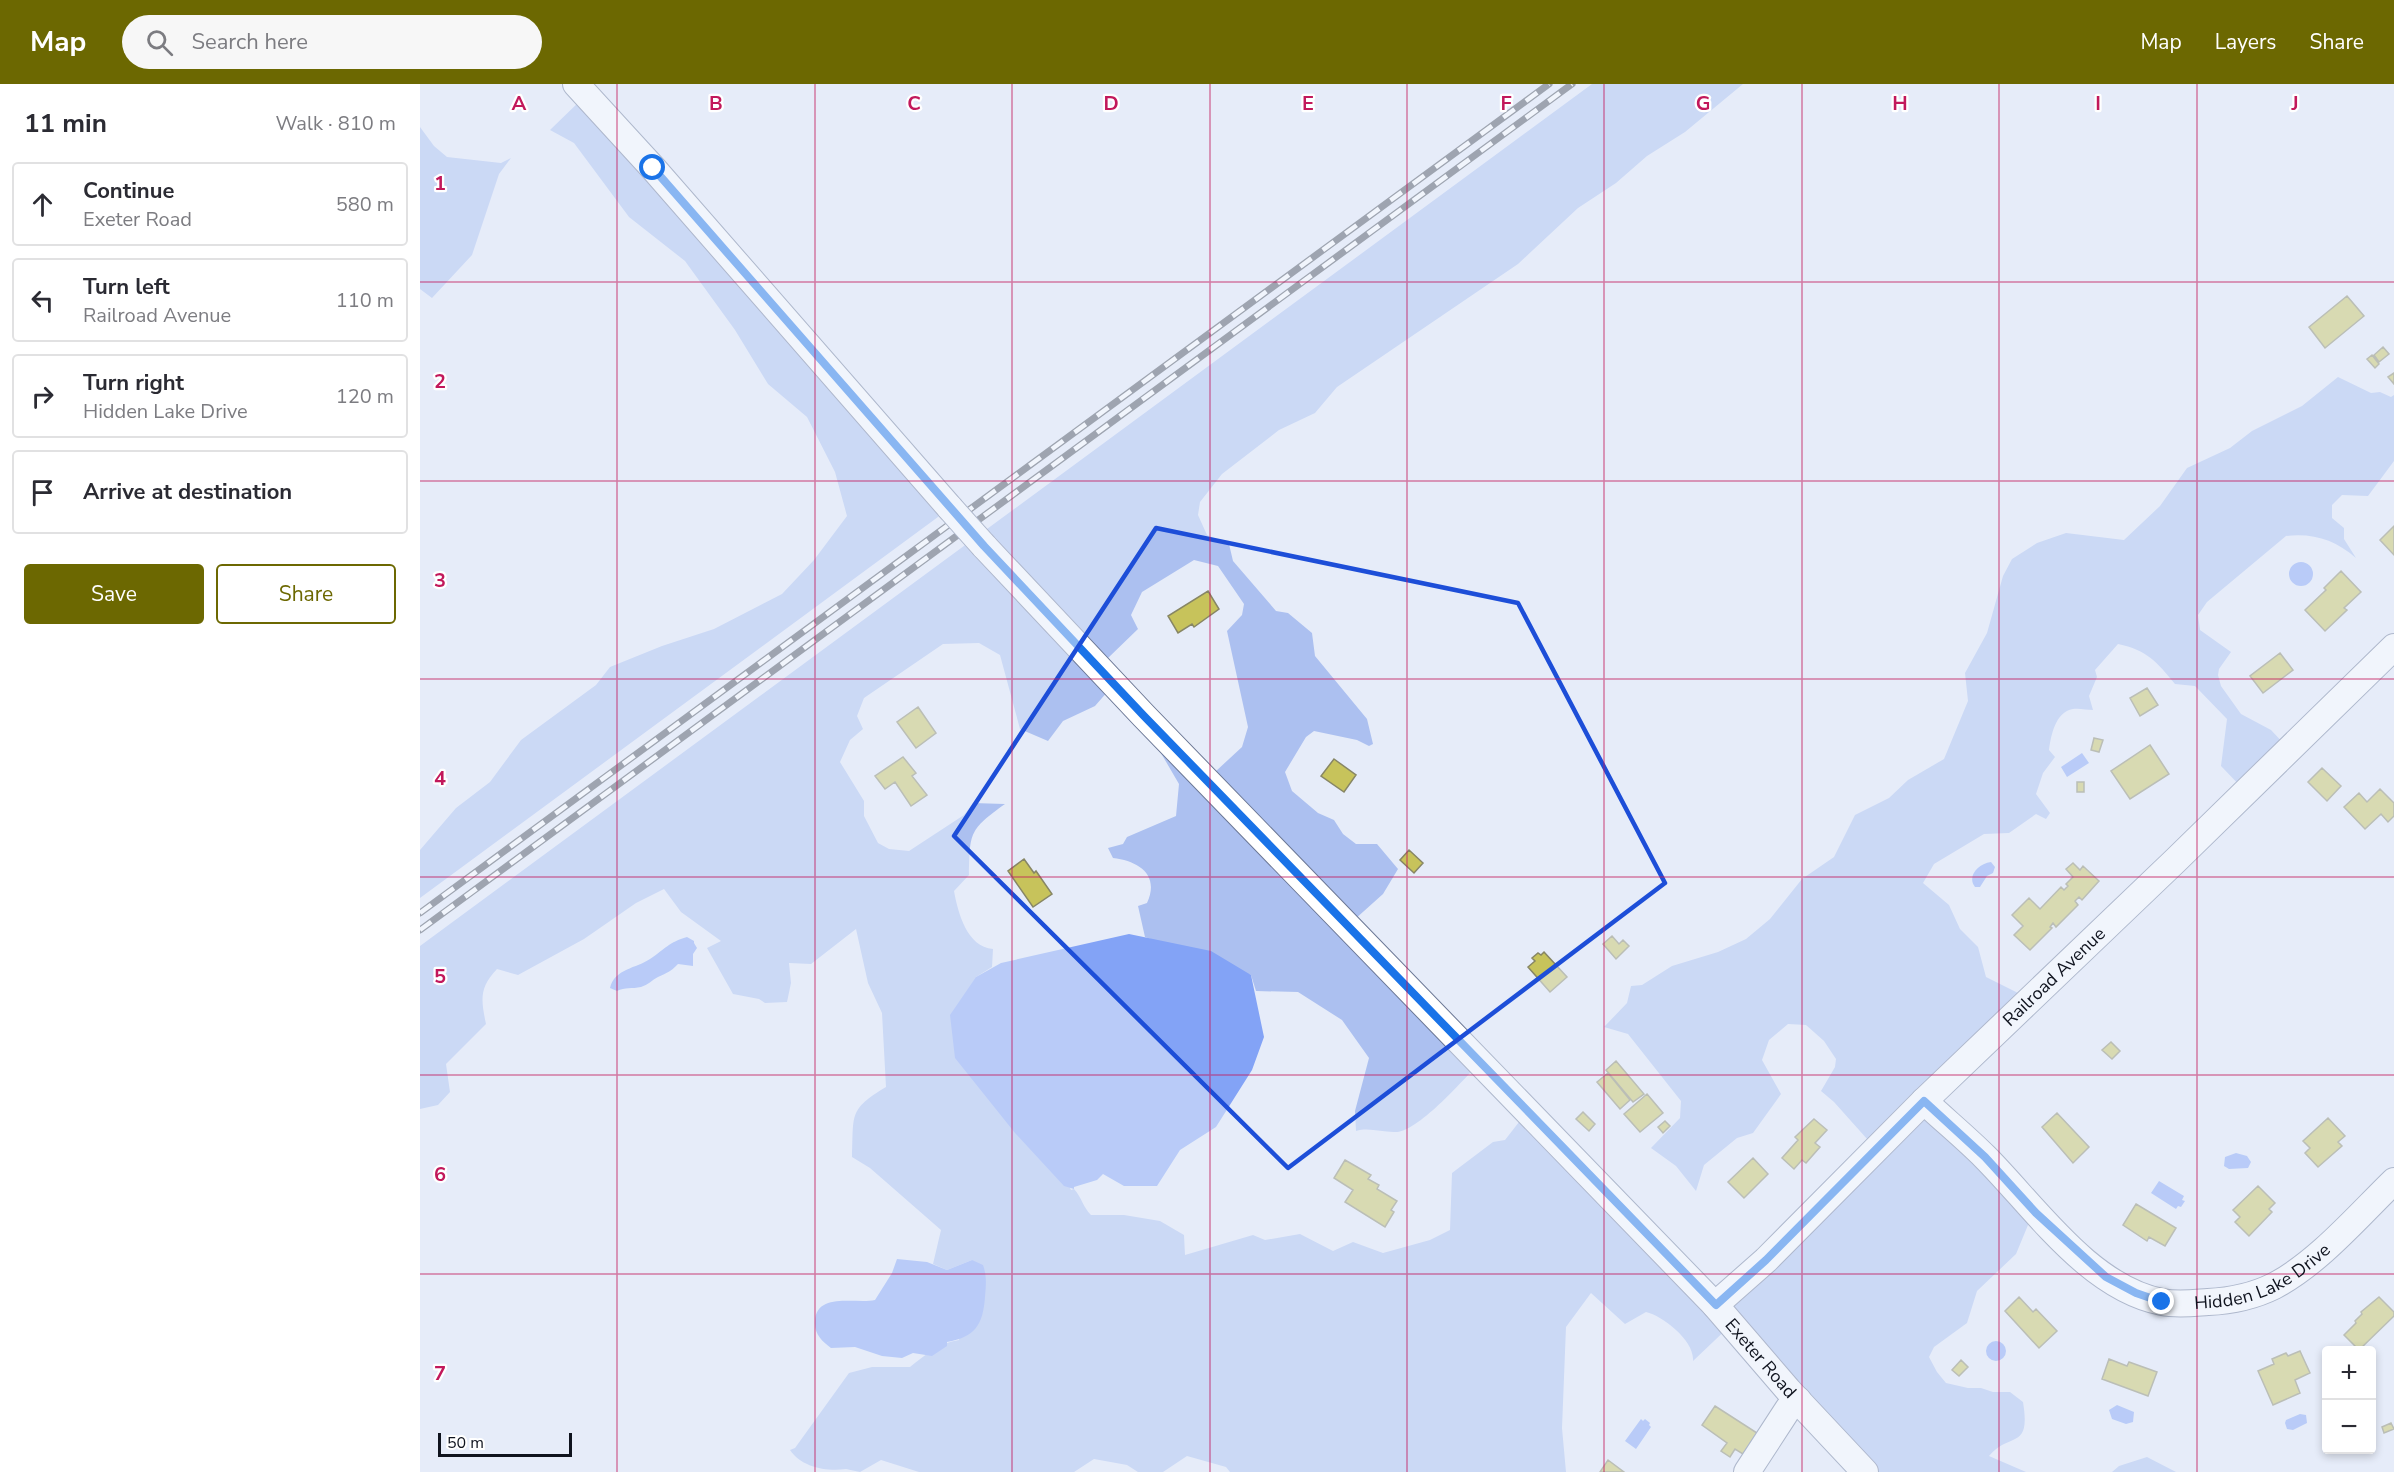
<!DOCTYPE html>
<html lang="en">
<head>
<meta charset="utf-8">
<style>
  body { margin:0; font-family:"Nunito Sans",sans-serif; background:#f7f7f7; color:#2b2b33 }
  .controls { position:absolute; right:18px; bottom:18px; display:grid; overflow:hidden; border-radius:6px; box-shadow:0 3px 9px #0003 }
  .controls button { width:54px; height:54px; display:grid; place-items:center; padding:0; border:0; border-bottom:2px solid #e1e1e2; background:#fff; color:#2b2b33; font:30px sans-serif }
  .scale { position:absolute; left:18px; bottom:15px; width:134px; box-sizing:border-box; padding-left:6px; border:3px solid #0f131e; border-top:0; font-size:16px; line-height:21px; white-space:nowrap; color:#0f131e; -webkit-text-stroke:4px #fff; paint-order:stroke }
  .stop { position:absolute; width:18px; height:18px; margin:-14px; border:4px solid #1a73e8; border-radius:50%; background:#fff }
  .stop.end { background:#1a73e8; border-color:#fff; box-shadow:0 2px 6px #0008 }
  .list { margin:0; padding:0; list-style:none }
  h2 { display:flex; justify-content:space-between; align-items:center; height:78px; margin:0; padding:0 24px; font-size:26px }
  h2 small { font-size:20px; font-weight:400; color:#7c7c81 }
  .list li { display:grid; grid-template-columns:39px 1fr auto; gap:18px; align-items:center; box-sizing:border-box; height:84px; margin:0 12px 12px; padding:0 12px; border:2px solid #e1e1e2; border-radius:6px }
  .list b { display:block; font-size:22px; white-space:nowrap }
  .list p { margin:0; font-size:20px; white-space:nowrap; color:#7c7c81 }
  .list em { font-size:20px; font-style:normal; color:#7c7c81 }
  .actions { display:flex; gap:12px; padding:18px 24px }
  .actions a { flex:1; padding:14px 0; border:2px solid #6c6801; border-radius:6px; text-align:center; font-size:21px; color:#6c6801 }
  .actions .main { background:#6c6801; color:#fff }
  .icon { flex:none; width:33px; height:33px; fill:none; stroke:currentColor; stroke-width:2; stroke-linecap:round; stroke-linejoin:round }
  .map { position:relative; flex:none; width:1974px; height:1388px; overflow:hidden }
  header { display:flex; align-items:center; gap:36px; box-sizing:border-box; height:84px; padding:0 30px; background:#6c6801; color:#fff }
  header strong { font-size:28px }
  nav { display:flex; gap:33px; margin-inline-start:auto; font-size:21px }
  .search { width:420px; height:54px; background:#f7f7f7; display:flex; align-items:center; gap:15px; box-sizing:border-box; padding:0 21px; border-radius:33px; color:#7c7c81; font-size:22px }
  main { display:flex }
  aside { flex:1; background:#fff }
  .map>svg:first-child { display:block }
  .green { fill:#acc0f0 }
  .water { fill:#83a3f6 }
  .building { fill:#c7c35b; stroke:#878665; stroke-width:1.5 }
  .lines { fill:none; stroke-linecap:round; stroke-linejoin:round }
  .minor-casing { stroke:#6b7795; stroke-width:28 }
  .minor { stroke:#fff; stroke-width:26 }
  .rail-casing { stroke:#484d58; stroke-width:7 }
  .rail { stroke:#fff; stroke-width:4.5; stroke-dasharray:14; stroke-linecap:butt }
  .minor-bridge-casing { stroke:#6b7795; stroke-width:28; stroke-linecap:butt }
  .minor-bridge { stroke:#fff; stroke-width:26 }
  .route { stroke:#1a73e8; stroke-width:8 }
  .marked { fill:none; stroke:#1d4ed8; stroke-width:4.5; stroke-linejoin:round }
  .grid { fill:none; stroke:#c2185b; stroke-width:1.5; stroke-opacity:0.55 }
  .labels { text-anchor:middle; stroke-width:4.5; stroke-linejoin:round; paint-order:stroke }
  .street-label { font-size:18px; fill:#0f131e; stroke:#fff }
  .grid-label { font-size:20px; text-anchor:middle; font-weight:bold; fill:#c2185b; stroke:#fff; stroke-width:4.5; stroke-linejoin:round; paint-order:stroke }
</style>
</head>
<body>
<header>
<strong>Map</strong>
<div class="search"><svg class="icon" aria-label="search" viewBox="0 0 24 24"><circle cx="10" cy="10" r="6"/><path d="M15 15l6 6"/></svg>Search here</div>
<nav><a>Map</a><a>Layers</a><a>Share</a></nav>
</header>
<main>
<aside>
<h2>11 min<small>Walk · 810 m</small></h2>
<ul class="list">
<li><svg class="icon" aria-label="ahead" viewBox="0 0 24 24"><path d="M12 20V5M6 11l6-6 6 6"/></svg><div><b>Continue</b><p>Exeter Road</p></div><em>580 m</em></li>
<li><svg class="icon" aria-label="left" viewBox="0 0 24 24"><path d="M17 20v-9H6M10 6l-5 5 5 5"/></svg><div><b>Turn left</b><p>Railroad Avenue</p></div><em>110 m</em></li>
<li><svg class="icon" aria-label="right" viewBox="0 0 24 24"><path d="M7 20v-9h11M14 6l5 5-5 5"/></svg><div><b>Turn right</b><p>Hidden Lake Drive</p></div><em>120 m</em></li>
<li><svg class="icon" aria-label="arrive" viewBox="0 0 24 24"><path d="M6 21V4h12l-3 4 3 4H6"/></svg><div><b>Arrive at destination</b></div></li>
</ul>
<div class="actions"><a class="main">Save</a><a>Share</a></div>
</aside>
<div class="map">
<svg width="1974" height="1388" viewBox="0 0 1974 1388">
  <rect width="100%" height="100%" fill="#e6ecf9"/>
  <!-- green -->
  <path class="green" d="M1172 0H1323L1265 48 1227 72 1196 99 1158 124 1098 180 917 303 895 329 859 346 802 390 780 418 778 431 787 451 809 460 813 477 856 527 868 529 892 549 895 572 947 635 953 660 949 662 937 656 894 647 886 653 865 688 872 707 898 729 914 736 923 750 936 760H957L978 785 963 810 934 836 1062 976C1046 993 1000 1046 977 1048 963 1049 950 1043 936 1047L935 1027 949 974 922 936 878 908 836 907 831 891 725 853 718 822 727 819C740 791 719 777 693 774L688 764 703 760 707 753 756 732 759 700 731 652 795 688 822 663 828 643 807 547 822 531 824 520 798 482 774 476 722 508 711 531 718 545 688 574 702 591 675 622 643 637 628 657 600 645 580 571 559 559 523 560 444 614 437 632 443 645 430 656 420 678 444 717V732L458 759 469 765 489 767 544 731 553 719 585 720C549 746 550 748 549 791L534 807C538 829 547 863 573 865L572 883 556 893 651 1106 654 1105C662 1114 663 1123 671 1131H704L740 1137 764 1151 765 1171 833 1151 845 1156 880 1150 913 1167 933 1158 963 1169 1010 1156 1030 1146 1032 1089 1073 1058 1085 1056 1110 1024 1293 1212 1456 1065 1414 1018 1401 1007 1415 983 1416 975 1404 957 1386 941 1368 940 1349 956 1342 976 1361 1010 1333 1049 1317 1054 1284 1081 1276 1107 1256 1082 1231 1064 1260 1034 1261 1017 1208 950 1184 943 1207 919 1211 902 1222 901 1252 882 1298 868 1326 855 1350 835 1382 795 1414 773 1435 731 1469 714 1488 696 1524 675 1548 617 1545 589 1567 549 1583 492 1592 475 1617 459 1646 449 1704 456 1740 422 1767 384 1810 364 1832 347 1882 322 1918 293 1951 309 1960 308 1971 313 1974 311V377L1948 412 1922 411 1912 421V434L1924 444V455L1936 474C1915 456 1894 449 1866 452L1787 518 1778 531 1780 546 1811 568 1799 585 1798 591 1801 602 1821 630 1851 646 1868 664 1825 707 1801 682 1807 635 1775 602 1755 600C1737 578 1727 566 1698 560L1675 586 1677 593 1669 612 1673 626C1667 626 1659 624 1653 625 1635 628 1631 652 1629 666L1635 673 1623 689 1616 710 1630 729 1626 735 1616 730 1589 749 1564 750 1514 780 1503 799 1529 821 1540 845 1558 863 1566 893 1610 915 1510 1015 1613 1129 1596 1170 1557 1207 1547 1239 1514 1263 1509 1273 1517 1288 1526 1299 1548 1304H1561L1573 1308H1590L1603 1318C1611 1367 1590 1347 1569 1372L1606 1388H1452L1314 1238 1273 1277C1275 1257 1243 1232 1226 1228L1205 1240 1171 1209 1146 1243 1142 1344 1146 1388H810L806 1383 767 1372 743 1388H718L707 1381 674 1375 654 1388H499L461 1376 440 1388 426 1385C407 1388 381 1383 370 1366L375 1364 429 1289 452 1283H490C505 1271 519 1259 539 1256L552 1176 527 1186 513 1180 521 1146 450 1084 432 1073C434 1030 428 1026 466 1003L462 929 448 899 436 845 391 880 369 879 371 899 367 918 345 919 339 915 313 910 287 864 301 857 261 828 244 805 216 819 164 855 98 891 77 885C59 904 61 916 66 940L26 980 30 1008 18 1021 0 1025V862Z
    M164 13 537 419 0 814V766L36 724 70 698 101 656 176 601 190 583 242 562 294 545 362 510 394 476 427 432 415 388 387 333 348 300 315 246 265 177 209 133 154 59 130 46Z
    M0 43 14 62 27 73 81 79 91 74 79 90 52 171 12 214 0 205Z
    M1727 1373 1756 1388H1692L1699 1382Z"/>
  <!-- water -->
  <path class="water" d="M1869 490a12 12 0 1 1 24 0a12 12 0 1 1-24 0Z
    M1662 669 1669 679 1647 693 1641 683Z
    M1571 778 1575 783 1573 789 1567 792 1560 803H1555C1547 793 1557 780 1571 778Z
    M709 850 791 867 831 891 844 953 832 986 796 1043 760 1066 737 1102H704L683 1090 677 1096 654 1103V1105L644 1102 595 1049 535 974 530 931 556 893 581 879Z
    M267 853 274 857V859L277 864 273 870V882L258 880C249 889 248 888 238 893 232 896 228 901 221 903 212 905 205 903 197 907L190 904C194 885 217 884 230 875 245 865 249 858 267 853Z
    M1816 1069 1827 1072 1831 1078 1828 1084 1809 1085 1804 1082 1805 1073Z
    M1739 1097 1764 1112 1762 1116 1765 1117 1761 1123 1758 1122 1756 1125 1731 1109Z
    M477 1175 507 1178 527 1186 552 1176 563 1181C567 1192 566 1201 565 1213 563 1241 555 1253 527 1258V1262L512 1272 493 1269 482 1274 462 1272 435 1263 411 1264C402 1257 394 1250 395 1237 396 1208 437 1220 455 1216L472 1189Z
    M1566 1267a10 10 0 1 1 20 0a10 10 0 1 1-20 0Z
    M1697 1321 1714 1328 1713 1338 1706 1340 1692 1335 1689 1326Z
    M1880 1330 1886 1331 1887 1339 1873 1346 1867 1345 1865 1339 1866 1336Z
    M1221 1335 1223 1337 1225 1335 1230 1339 1229 1341 1231 1343 1216 1365 1205 1357Z"/>
  <!-- building -->
  <path class="building" d="M1927 212 1944 232 1905 264 1889 243Z
    M1963 263 1969 270 1959 278 1954 271Z
    M1952 271 1959 280 1955 284 1947 275Z
    M1974 289V300L1968 293Z
    M1974 442V471L1960 456Z
    M1921 487 1941 508 1924 524 1927 526 1905 547 1885 526 1906 506 1904 504Z
    M788 507 799 525 774 543 772 540 758 549 748 532Z
    M1860 569 1873 586 1843 609 1830 592Z
    M1727 604 1738 621 1720 632 1710 614Z
    M498 623 516 649 496 664 477 638Z
    M1674 654 1683 656 1679 668 1671 666Z
    M1730 661 1749 690 1710 715 1691 687Z
    M483 673 496 689 492 692 507 711 491 722 475 698 465 705 455 692Z
    M914 675 936 691 924 708 901 692Z
    M1902 684 1921 702 1907 717 1888 698Z
    M1657 698H1664V708H1657Z
    M1960 705 1974 719V732L1968 738 1961 730 1945 745 1924 723 1939 709 1947 718Z
    M989 766 1003 779 994 789 980 776Z
    M604 775 614 789 616 787 632 810 613 823 588 787Z
    M1653 779 1660 786 1663 782 1679 797 1662 816 1659 813 1655 817 1658 821 1636 843 1633 839 1630 843 1632 844 1610 866 1594 851 1603 842 1592 831 1609 814 1620 825 1641 803 1644 806 1648 802 1646 800 1653 793 1646 785Z
    M1192 852 1199 860 1203 856 1209 862 1196 875 1183 860Z
    M1124 868 1147 893 1130 908 1108 883 1115 877 1112 874 1118 869 1121 871Z
    M1691 958 1700 967 1692 975 1682 966Z
    M1196 977 1224 1010 1213 1018 1186 986Z
    M1188 989 1210 1016 1200 1025 1177 998Z
    M1227 1010 1243 1029 1220 1048 1204 1030Z
    M1163 1028 1175 1040 1169 1047 1156 1035Z
    M1637 1029 1669 1063 1653 1079 1622 1043Z
    M1908 1034 1925 1052 1918 1058 1922 1062 1898 1083 1885 1069 1890 1064 1883 1057Z
    M1394 1035 1407 1046 1395 1059 1400 1063 1386 1079 1382 1076 1374 1085 1362 1074 1378 1056 1375 1053Z
    M1245 1037 1250 1042 1243 1049 1238 1043Z
    M1333 1074 1348 1090 1324 1114 1308 1098Z
    M925 1076 951 1091 948 1095 959 1101 957 1105 977 1117 971 1126 974 1128 965 1143 925 1118 933 1106 914 1094Z
    M1838 1102 1855 1119 1849 1125 1852 1128 1829 1152 1815 1138 1820 1133 1813 1126Z
    M1716 1120 1756 1144 1745 1162 1729 1153 1727 1157 1703 1141Z
    M1599 1213 1613 1228 1616 1225 1637 1247 1619 1264 1585 1227Z
    M1959 1213 1974 1228V1232L1939 1266 1924 1251 1936 1239 1935 1237 1942 1230 1941 1228Z
    M1880 1267 1890 1289 1875 1296 1880 1309 1853 1321 1838 1287 1854 1280 1852 1275 1866 1269 1868 1272Z
    M1689 1275 1707 1282 1709 1278 1737 1288 1728 1312 1682 1295Z
    M1541 1276 1548 1283 1539 1292 1532 1286Z
    M1295 1322 1337 1349 1323 1370 1315 1365 1310 1373 1301 1367 1307 1359 1282 1341Z
    M1971 1339 1974 1345 1964 1349 1962 1343Z
    M1188 1376 1204 1388H1180Z"/>
  <g class="lines">
    <!-- minor casing -->
    <g class="minor-casing">
      <g id="minor">
        <path d="M156 0 233 84 530 424"/>
        <path id="s1" d="M564 462 724 632 1295 1221 1369 1307 1445 1388"/>
        <path id="s2" d="M1504 1017C1524 1036 1545 1053 1565 1073 1614 1122 1669 1204 1742 1218 1757 1221 1773 1219 1788 1218 1810 1217 1834 1212 1854 1202 1898 1179 1938 1132 1974 1097"/>
        <path id="s3" d="M1295 1221 1346 1176 1504 1017 1756 776 1974 563"/>
        <path d="M1327 1388 1368 1325 1378 1316"/>
      </g>
    </g>
    <!-- minor -->
    <use href="#minor" class="minor"/>
    <!-- rail casing -->
    <g class="rail-casing">
      <path id="rail" d="M0 829 1129 0
        M0 846 1152 0"/>
    </g>
    <!-- rail -->
    <use href="#rail" class="rail"/>
    <!-- minor-bridge casing -->
    <g class="minor-bridge-casing">
      <path id="minor-bridge" d="M530 424 564 462"/>
    </g>
    <!-- minor-bridge -->
    <use href="#minor-bridge" class="minor-bridge"/>
  </g>
  <g class="lines">
    <!-- route -->
    <path class="route" d="M233 84 564 462 724 632 1296 1221 1346 1176 1504 1017 1565 1073 1616 1129 1686 1193 1716 1209 1742 1218"/>
  </g>
  <!-- marked area -->
  <path d="M0 0H1974V1388H0ZM736 444 1098 519 1245 799 868 1084 534 752Z" fill="#e6ecf9" fill-opacity=".55" fill-rule="evenodd"/>
  <path class="marked" d="M736 444 1098 519 1245 799 868 1084 534 752Z"/>
  <!-- grid -->
  <path class="grid" d="M197 0V1388M395 0V1388M592 0V1388M790 0V1388M987 0V1388M1184 0V1388M1382 0V1388M1579 0V1388M1777 0V1388M0 198H1974M0 397H1974M0 595H1974M0 793H1974M0 991H1974M0 1190H1974"/>
  <g class="labels">
    <!-- street labels -->
    <g class="street-label">
      <text dy="6" stroke="none"><textPath href="#s3" startOffset="472">Railroad Avenue</textPath></text>
      <text dy="6" stroke="none"><textPath href="#s2" startOffset="422">Hidden Lake Drive</textPath></text>
      <text dy="6" stroke="none"><textPath href="#s1" startOffset="1124">Exeter Road</textPath></text>
    </g>
  </g>
  <g class="grid-label">
    <text x="99" y="26">A</text>
    <text x="296" y="26">B</text>
    <text x="494" y="26">C</text>
    <text x="691" y="26">D</text>
    <text x="888" y="26">E</text>
    <text x="1086" y="26">F</text>
    <text x="1283" y="26">G</text>
    <text x="1480" y="26">H</text>
    <text x="1678" y="26">I</text>
    <text x="1875" y="26">J</text>
    <text x="20" y="106">1</text>
    <text x="20" y="304">2</text>
    <text x="20" y="503">3</text>
    <text x="20" y="701">4</text>
    <text x="20" y="899">5</text>
    <text x="20" y="1097">6</text>
    <text x="20" y="1296">7</text>
  </g>
</svg>
<div class="controls">
<button>+</button>
<button>−</button>
</div>
<div class="scale">50 m</div>
<div class="stop" style="left:233px;top:84px"></div>
<div class="stop end" style="left:1742px;top:1218px"></div>
</div>
</main>
</body>
</html>
